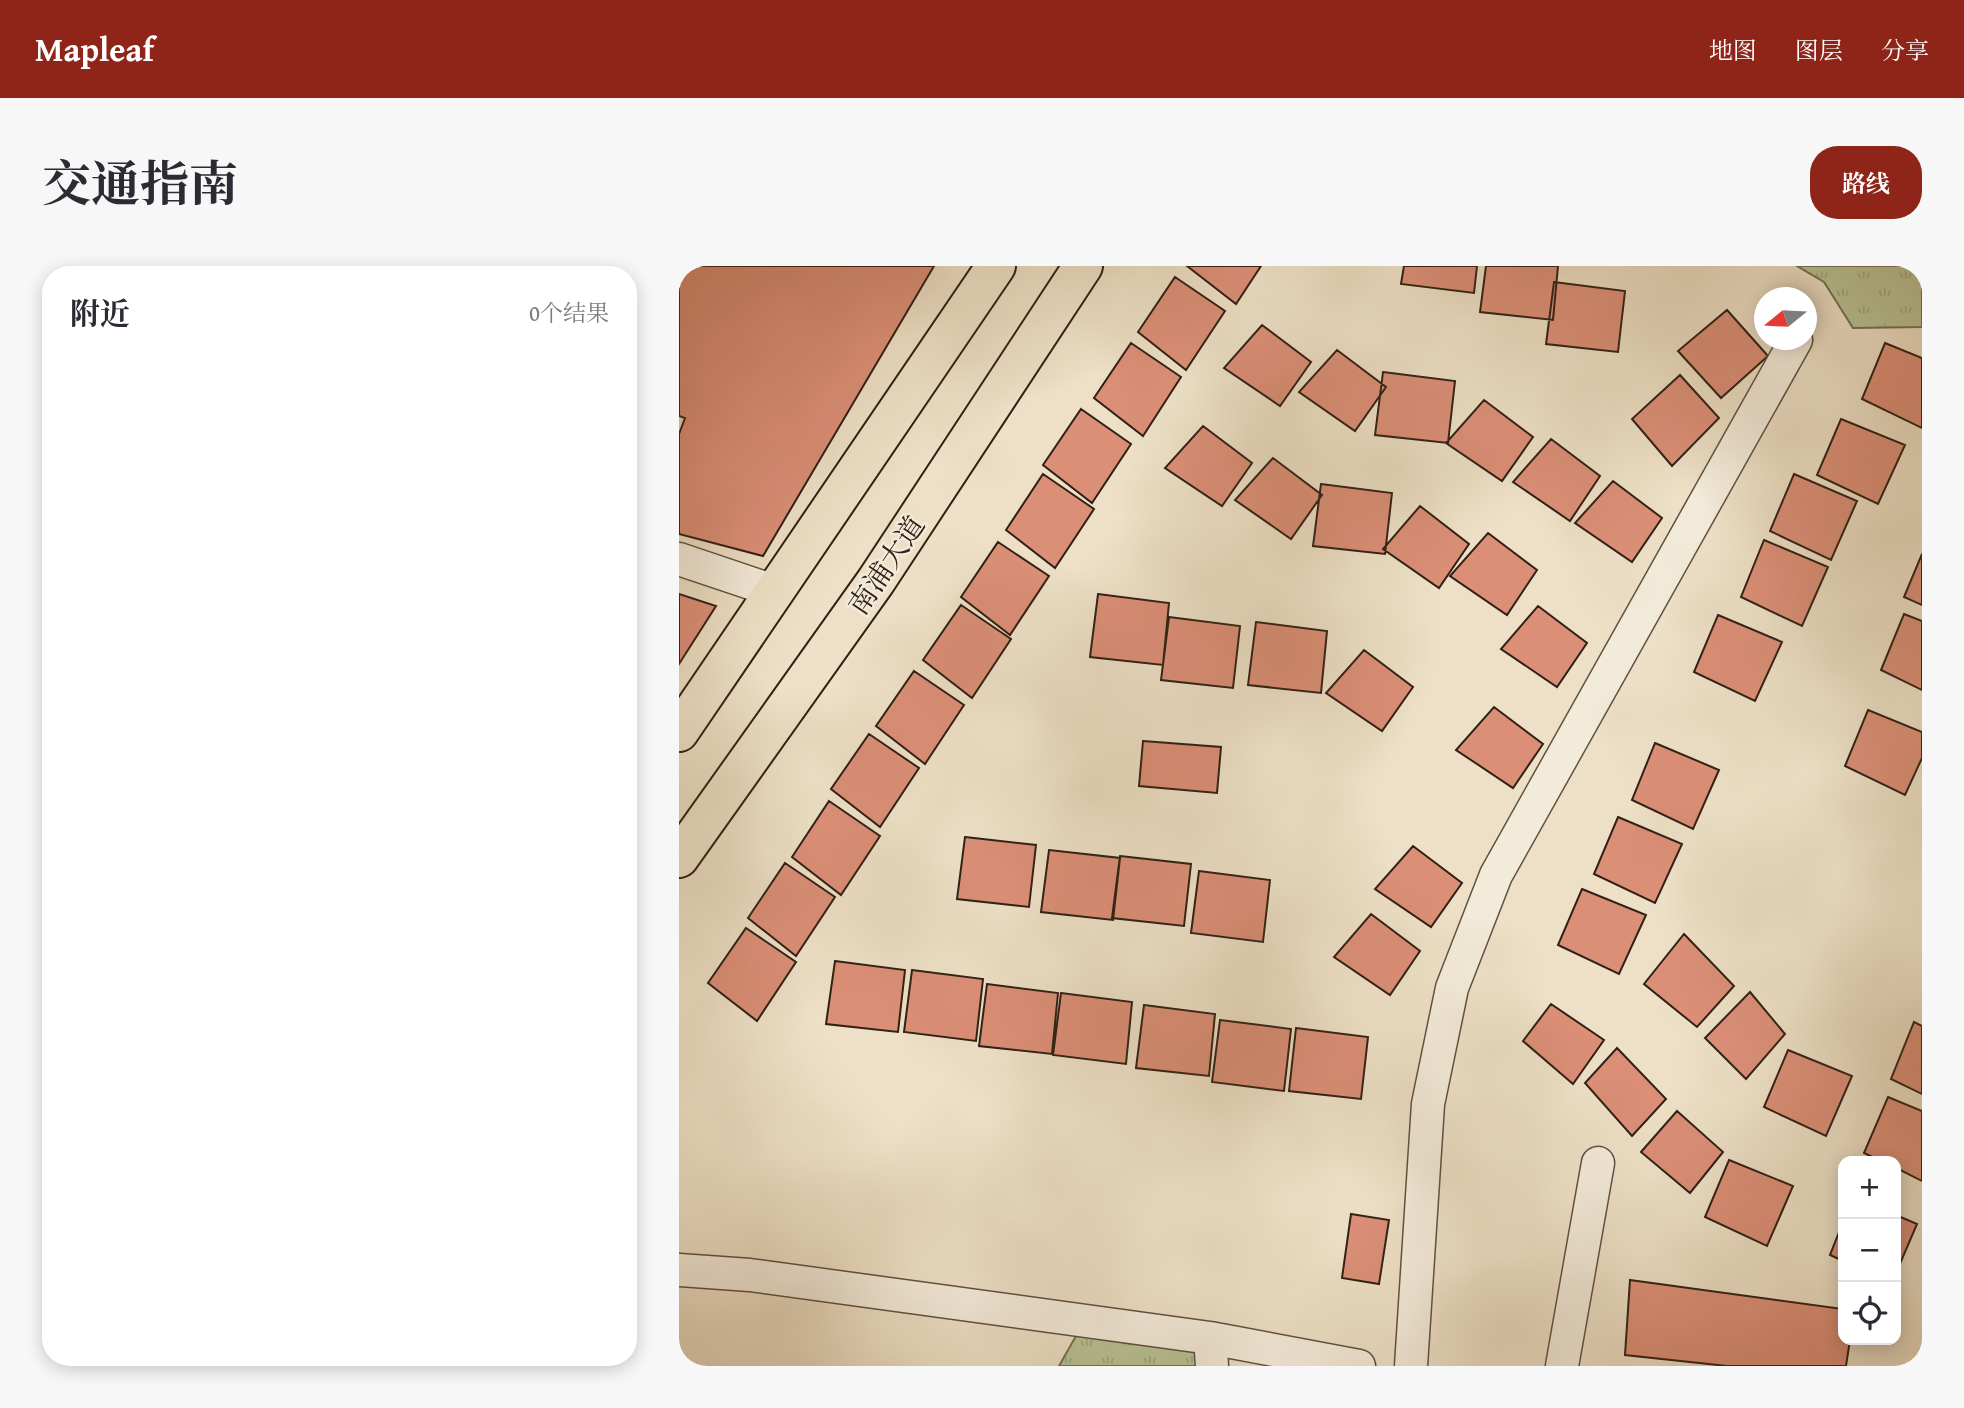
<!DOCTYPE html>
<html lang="zh">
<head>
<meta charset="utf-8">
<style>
  body { margin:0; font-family:"Gentium Book Plus","Noto Serif SC",serif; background:#f7f7f7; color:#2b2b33 }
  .controls { position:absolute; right:21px; bottom:21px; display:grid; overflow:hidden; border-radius:14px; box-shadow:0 4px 18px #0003 }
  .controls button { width:63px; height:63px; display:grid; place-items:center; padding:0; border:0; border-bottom:2px solid #e1e1e2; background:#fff; color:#2b2b33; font:35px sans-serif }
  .compass { position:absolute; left:1075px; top:21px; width:63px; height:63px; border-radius:50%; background:#fff; box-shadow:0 4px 18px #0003; rotate:252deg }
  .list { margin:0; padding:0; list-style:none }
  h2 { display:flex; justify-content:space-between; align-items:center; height:91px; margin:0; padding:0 28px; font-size:30px }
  h2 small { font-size:23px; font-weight:400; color:#7c7c81 }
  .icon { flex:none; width:38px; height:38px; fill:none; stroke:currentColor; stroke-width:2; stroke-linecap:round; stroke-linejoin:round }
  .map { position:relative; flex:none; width:1243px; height:1100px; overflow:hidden; border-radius:28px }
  header { display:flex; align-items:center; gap:42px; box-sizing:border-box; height:98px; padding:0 35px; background:#8f2418; color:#fff }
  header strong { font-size:33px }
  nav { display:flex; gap:38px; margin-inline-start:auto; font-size:24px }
  .intro { display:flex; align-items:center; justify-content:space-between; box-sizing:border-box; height:168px; padding:0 42px }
  h1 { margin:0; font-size:49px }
  .button { padding:18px 32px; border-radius:28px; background:#8f2418; color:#fff; font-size:24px; font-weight:700 }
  main { display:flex; gap:42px; padding:0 42px }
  aside { flex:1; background:#fff; border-radius:28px; box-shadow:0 4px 18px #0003 }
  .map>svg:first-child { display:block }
  .grass { fill:url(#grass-tufts); stroke:#757155; stroke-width:2 }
  .building { fill:#db8f77; stroke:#312016; stroke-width:2 }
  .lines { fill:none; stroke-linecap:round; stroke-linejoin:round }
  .minor-casing { stroke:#605042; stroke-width:35 }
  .major-casing { stroke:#312016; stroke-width:42 }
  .minor { stroke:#f3ebda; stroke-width:32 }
  .major { stroke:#ede0c6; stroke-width:38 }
  .labels { text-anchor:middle; stroke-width:5; stroke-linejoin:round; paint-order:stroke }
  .street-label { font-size:28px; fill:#312016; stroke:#f3ebda }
</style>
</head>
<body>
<header>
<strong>Mapleaf</strong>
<nav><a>地图</a><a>图层</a><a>分享</a></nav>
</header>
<div class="intro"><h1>交通指南</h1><a class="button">路线</a></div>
<main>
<aside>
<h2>附近<small>0个结果</small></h2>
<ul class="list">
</ul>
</aside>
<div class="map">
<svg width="1243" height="1100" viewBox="0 0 1243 1100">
  <defs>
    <pattern id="grass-tufts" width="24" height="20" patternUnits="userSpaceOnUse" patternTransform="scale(1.75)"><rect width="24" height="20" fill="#b9c294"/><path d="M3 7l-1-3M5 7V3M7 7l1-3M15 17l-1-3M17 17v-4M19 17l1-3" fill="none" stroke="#a0a67f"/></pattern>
  </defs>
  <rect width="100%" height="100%" fill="#ede0c6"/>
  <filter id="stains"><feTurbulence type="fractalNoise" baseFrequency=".00286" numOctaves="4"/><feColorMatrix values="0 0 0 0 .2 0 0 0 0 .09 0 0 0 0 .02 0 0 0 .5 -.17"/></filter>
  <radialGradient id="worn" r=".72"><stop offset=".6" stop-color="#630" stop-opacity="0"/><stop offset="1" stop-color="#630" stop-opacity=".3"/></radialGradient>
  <!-- grass -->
  <path class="grass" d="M1118 0H1243V61L1174 62 1145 16Z
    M406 1054 531 1072 533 1100H380Z"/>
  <!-- building -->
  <path class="building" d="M0 0H255L84 290 0 268V168L6 152 0 150Z
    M508 0H582L557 38Z
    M725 0H798L795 27 722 18Z
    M807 0H879L874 54 801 46Z
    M496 11 546 45 507 104 459 66Z
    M875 16 946 25 939 86 867 78Z
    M1048 44 1089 90 1042 132 999 85Z
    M583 59 632 96 601 140 545 102Z
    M452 77 502 111 464 170 415 132Z
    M1206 77 1243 92V162L1183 133Z
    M658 84 707 121 676 165 620 126Z
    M704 106 776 115 769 177 696 169Z
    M1001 109 1040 152 993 200 953 153Z
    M805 134 854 171 823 215 767 177Z
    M402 143 452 178 413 237 364 199Z
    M1162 153 1226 179 1199 238 1138 209Z
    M524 160 573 197 543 240 486 202Z
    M872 173 921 210 891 255 834 216Z
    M594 192 643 229 612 273 556 234Z
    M364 208 415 243 376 302 327 264Z
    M1115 208 1178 235 1152 294 1091 265Z
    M934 215 983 252 953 296 896 257Z
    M642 218 713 227 706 288 634 280Z
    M741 240 790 278 760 322 704 283Z
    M809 267 858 304 828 349 771 310Z
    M1085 274 1149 301 1123 360 1062 331Z
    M319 276 370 310 331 369 282 331Z
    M1243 288V339L1225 331Z
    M0 328 37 340 0 398Z
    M419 328 490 337 484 399 411 391Z
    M282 339 332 373 293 432 244 394Z
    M859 340 908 377 878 421 822 383Z
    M1225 348 1243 355V424L1202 404Z
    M1039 349 1103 376 1076 435 1015 406Z
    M490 351 561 360 554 422 482 414Z
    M577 356 648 365 642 427 569 419Z
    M685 384 734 421 703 465 647 427Z
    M235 405 285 439 246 498 197 460Z
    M815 441 864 478 834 522 777 484Z
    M1189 444 1243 466V492L1226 529 1166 500Z
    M190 468 240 502 201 561 152 523Z
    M464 475 542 481 538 527 460 520Z
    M976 477 1040 504 1014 563 953 534Z
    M150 535 201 570 162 629 113 591Z
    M939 551 1003 578 976 637 915 608Z
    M286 571 357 579 350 641 278 633Z
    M734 580 783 617 752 661 696 623Z
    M370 584 441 592 434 654 362 646Z
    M441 590 512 598 505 660 433 652Z
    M106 597 156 631 117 690 69 652Z
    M520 605 591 614 584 676 512 667Z
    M903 623 967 649 940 708 879 679Z
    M692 648 741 685 711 729 655 691Z
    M67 662 117 696 78 755 29 717Z
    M1005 668 1055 720 1018 761 965 718Z
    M156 695 226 704 219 766 147 758Z
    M233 704 304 713 297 775 225 766Z
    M308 718 379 727 373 788 300 780Z
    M1071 726 1106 768 1067 813 1026 772Z
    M382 727 453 736 447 798 374 789Z
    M872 738 925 774 894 818 844 775Z
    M465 739 536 748 530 810 457 802Z
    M541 754 612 763 605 825 533 816Z
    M1235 756 1243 760V828L1212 813Z
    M617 762 689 771 682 833 610 825Z
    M938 782 987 833 953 870 906 817Z
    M1109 784 1173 810 1147 870 1085 841Z
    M1209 831 1243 845V915L1217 902V895H1202L1185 887Z
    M998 845 1044 886 1011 927 962 886Z
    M1050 894 1114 920 1088 980 1026 951Z
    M672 948 710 954 700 1018 663 1012Z
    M1217 949 1238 958 1217 1007Z
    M1164 956V995L1151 989Z
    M951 1014 1164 1043V1074H1171L1167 1100H1048L946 1089Z"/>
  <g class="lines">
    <!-- minor casing -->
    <g class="minor-casing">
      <path id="minor" d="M0 293 95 325
        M0 1004 71 1009 531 1072 680 1100
        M531 1072 533 1100
        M732 1100 749 838 773 722 817 609 1117 74
        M883 1100 919 897"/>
    </g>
    <!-- major casing -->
    <g class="major-casing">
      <path id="major" d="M0 466 317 0
        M0 592 197 315 404 0"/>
    </g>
    <!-- minor -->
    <use href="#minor" class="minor"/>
    <!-- major -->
    <use href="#major" class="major"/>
  </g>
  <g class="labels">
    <!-- street labels -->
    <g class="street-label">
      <text transform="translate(207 299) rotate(-56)" y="10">南浦大道</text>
    </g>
  </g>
  <rect width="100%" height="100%" filter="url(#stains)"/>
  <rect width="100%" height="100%" fill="url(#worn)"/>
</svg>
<div class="controls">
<button>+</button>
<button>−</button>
<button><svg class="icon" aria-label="locate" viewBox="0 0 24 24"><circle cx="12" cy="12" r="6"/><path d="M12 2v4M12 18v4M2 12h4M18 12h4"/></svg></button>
</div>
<svg class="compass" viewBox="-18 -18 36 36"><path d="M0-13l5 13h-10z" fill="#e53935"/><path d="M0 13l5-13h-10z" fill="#7c7c81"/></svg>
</div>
</main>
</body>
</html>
